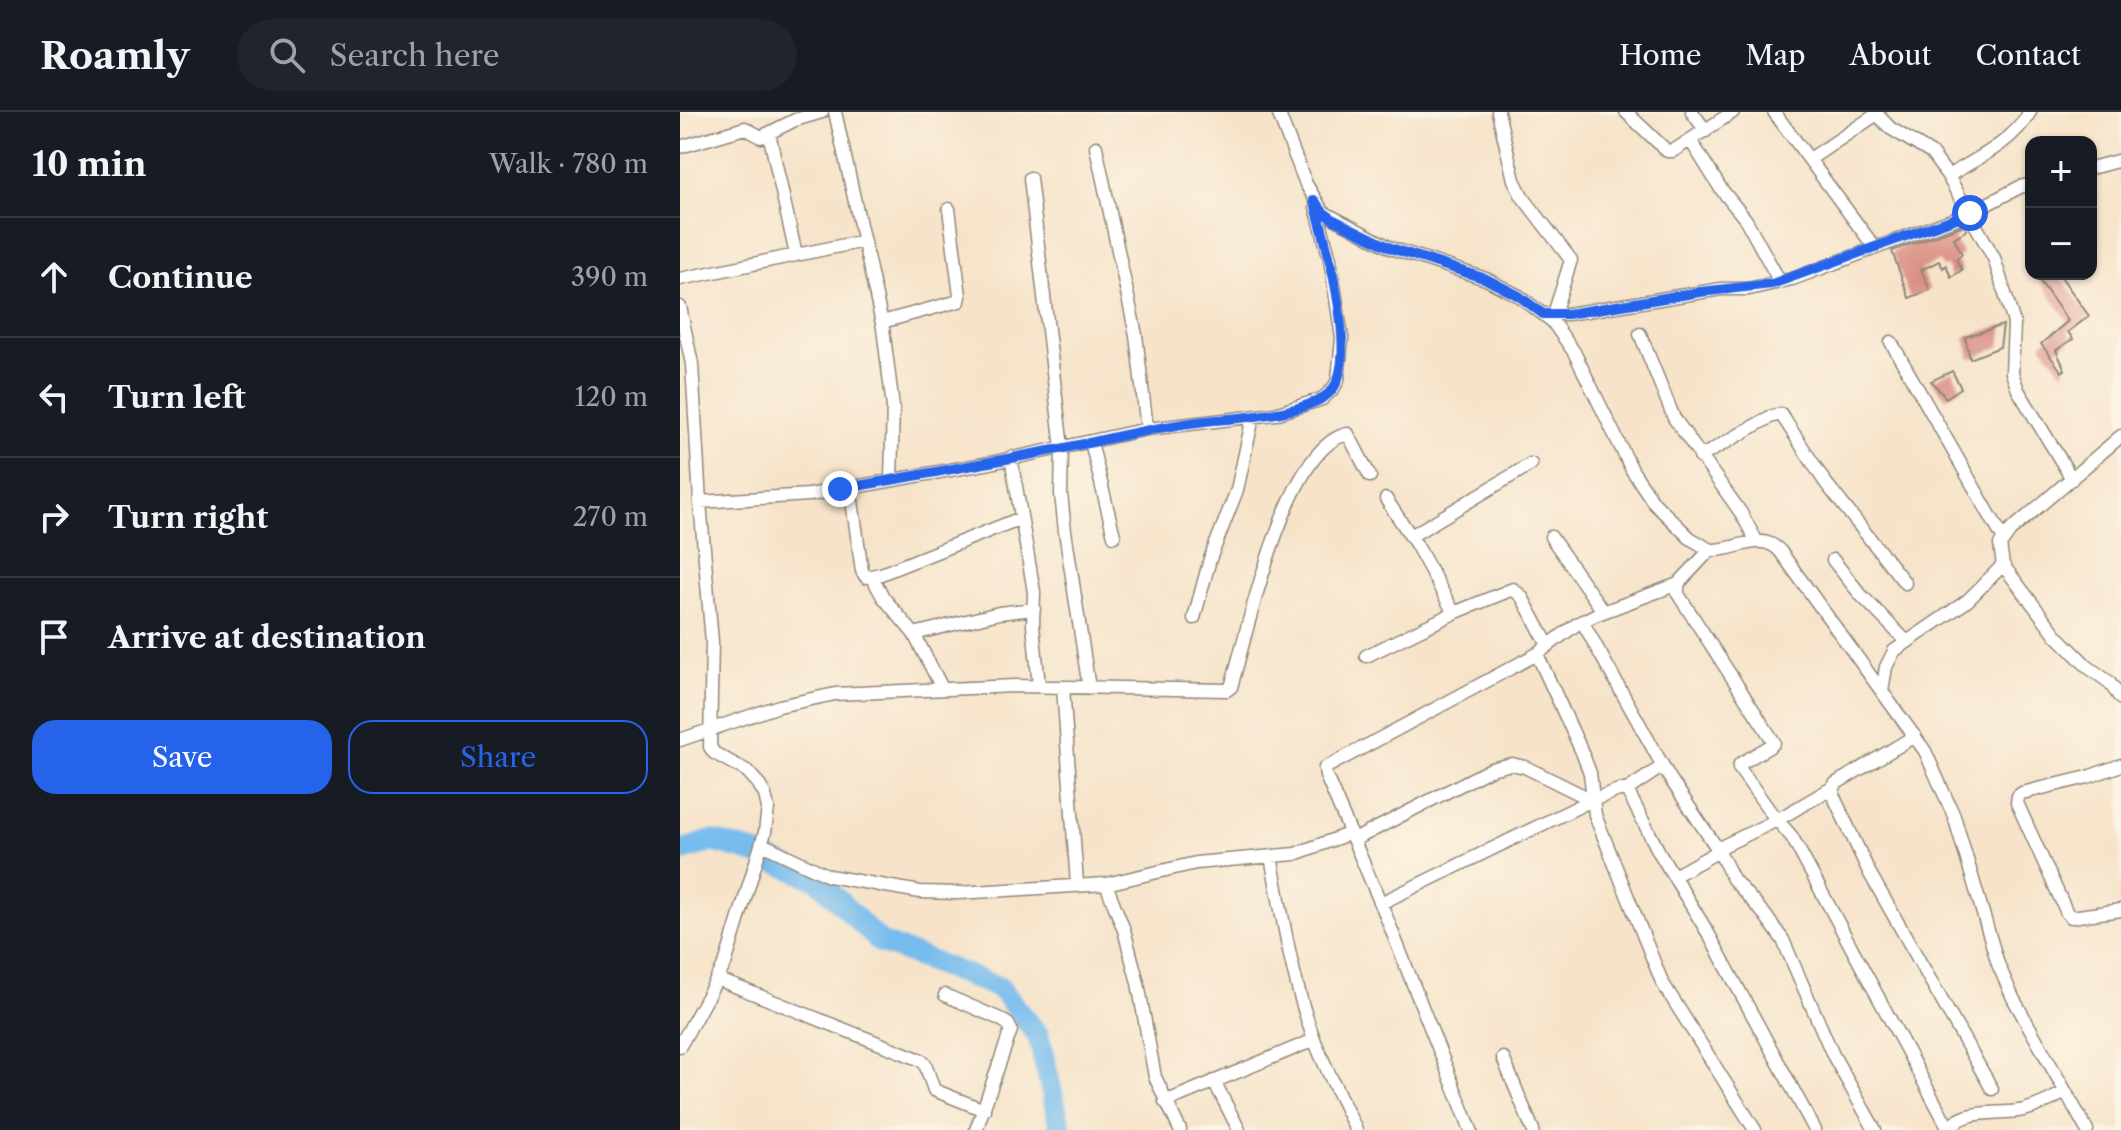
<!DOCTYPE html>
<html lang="en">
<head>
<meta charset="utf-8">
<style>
  body { margin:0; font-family:"Libre Caslon Text",serif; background:#20242c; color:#f1f3f6 }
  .controls { position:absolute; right:24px; top:24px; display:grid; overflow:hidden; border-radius:16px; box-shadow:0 2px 6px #0004 }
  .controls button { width:72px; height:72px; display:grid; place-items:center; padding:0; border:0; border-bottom:2px solid #363941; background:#171b24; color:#f1f3f6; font:40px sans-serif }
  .stop { position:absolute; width:24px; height:24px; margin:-18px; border:6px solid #2563eb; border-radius:50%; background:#fff }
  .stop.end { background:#2563eb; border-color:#fff; box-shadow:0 2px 8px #0008 }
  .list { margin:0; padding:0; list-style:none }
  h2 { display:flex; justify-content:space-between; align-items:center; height:104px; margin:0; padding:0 32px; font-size:34px }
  h2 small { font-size:26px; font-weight:400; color:#9ea1a6 }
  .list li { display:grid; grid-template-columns:52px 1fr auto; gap:24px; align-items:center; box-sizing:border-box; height:120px; padding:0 32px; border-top:2px solid #363941 }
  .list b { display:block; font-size:30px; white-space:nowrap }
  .list em { font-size:26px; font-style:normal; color:#9ea1a6 }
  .actions { display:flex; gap:16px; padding:24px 32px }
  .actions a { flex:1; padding:18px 0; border:2px solid #2563eb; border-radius:24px; text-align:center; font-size:28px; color:#2563eb }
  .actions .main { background:#2563eb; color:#fff }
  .icon { flex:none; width:44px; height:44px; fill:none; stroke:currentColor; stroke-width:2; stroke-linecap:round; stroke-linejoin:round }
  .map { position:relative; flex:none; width:1441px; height:1018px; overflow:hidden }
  header { display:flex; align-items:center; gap:48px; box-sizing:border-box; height:112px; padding:0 40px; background:#171b24; border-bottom:2px solid #363941 }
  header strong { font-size:38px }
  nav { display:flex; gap:44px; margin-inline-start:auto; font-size:28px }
  .search { width:560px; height:72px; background:#20242c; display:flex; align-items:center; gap:20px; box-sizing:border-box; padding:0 28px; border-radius:44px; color:#9ea1a6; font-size:30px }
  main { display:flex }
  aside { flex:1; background:#171b24 }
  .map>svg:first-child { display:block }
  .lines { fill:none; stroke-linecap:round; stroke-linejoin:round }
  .river { stroke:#76bced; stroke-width:22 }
  .building { fill:#da8e84 }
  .minor-casing { stroke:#90877a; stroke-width:15 }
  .minor { stroke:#fff; stroke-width:12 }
  .route { stroke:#2563eb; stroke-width:10 }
</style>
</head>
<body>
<header>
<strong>Roamly</strong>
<div class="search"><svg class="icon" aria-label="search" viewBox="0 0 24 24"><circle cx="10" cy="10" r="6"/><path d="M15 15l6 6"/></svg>Search here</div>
<nav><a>Home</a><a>Map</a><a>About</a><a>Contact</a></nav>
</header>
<main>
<aside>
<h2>10 min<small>Walk · 780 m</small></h2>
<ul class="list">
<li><svg class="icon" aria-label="ahead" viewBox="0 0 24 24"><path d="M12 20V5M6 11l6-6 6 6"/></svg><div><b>Continue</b></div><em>390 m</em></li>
<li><svg class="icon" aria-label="left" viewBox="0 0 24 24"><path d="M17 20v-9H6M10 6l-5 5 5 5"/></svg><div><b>Turn left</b></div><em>120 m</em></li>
<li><svg class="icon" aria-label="right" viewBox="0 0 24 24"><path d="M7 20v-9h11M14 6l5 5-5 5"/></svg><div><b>Turn right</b></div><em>270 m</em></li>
<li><svg class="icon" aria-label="arrive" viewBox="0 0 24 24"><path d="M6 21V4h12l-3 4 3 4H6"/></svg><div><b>Arrive at destination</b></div></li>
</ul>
<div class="actions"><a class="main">Save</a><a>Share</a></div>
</aside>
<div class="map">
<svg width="1441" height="1018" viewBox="0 0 1441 1018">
  <rect width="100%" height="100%" fill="#fcf5e5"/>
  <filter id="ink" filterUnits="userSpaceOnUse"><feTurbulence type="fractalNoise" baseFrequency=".0125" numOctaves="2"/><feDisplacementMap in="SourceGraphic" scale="16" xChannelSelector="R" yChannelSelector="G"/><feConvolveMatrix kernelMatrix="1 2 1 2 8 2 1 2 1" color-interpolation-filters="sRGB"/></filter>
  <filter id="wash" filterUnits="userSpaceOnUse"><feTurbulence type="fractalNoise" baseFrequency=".006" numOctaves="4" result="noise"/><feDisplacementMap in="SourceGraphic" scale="32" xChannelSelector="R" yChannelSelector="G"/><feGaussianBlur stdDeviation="1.8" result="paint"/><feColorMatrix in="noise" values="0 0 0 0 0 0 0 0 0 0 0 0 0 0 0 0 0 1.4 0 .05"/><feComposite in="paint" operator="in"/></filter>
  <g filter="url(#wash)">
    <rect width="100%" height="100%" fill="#f6e3c9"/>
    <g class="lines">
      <!-- river -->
      <path class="river" d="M0 739 32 729 69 739 138 768 200 830 320 876 358 923 381 1018"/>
    </g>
    <g id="blocks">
      <!-- building -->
      <path class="building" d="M1284 113 1287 118 1274 126 1282 142 1276 147 1282 158 1271 165 1266 153 1263 156 1259 149 1241 158 1250 178 1229 186 1212 139Z
        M1355 162H1379L1409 204 1388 220 1393 227 1376 238 1385 258 1382 260 1361 232 1388 209Z
        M1323 213 1320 235 1290 247 1285 225Z
        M1272 259 1281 276 1266 286 1251 269Z"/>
    </g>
  </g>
  <g filter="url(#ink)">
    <use href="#blocks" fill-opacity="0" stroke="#90877a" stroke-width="2"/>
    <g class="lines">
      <!-- minor casing -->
      <g class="minor-casing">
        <path id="minor" d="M155 0 203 216 213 295 211 368
          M598 0 626 72 643 100 711 136 806 167 839 184 872 209 894 240 952 358 974 391 1010 426 1030 438C1055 440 1080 418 1100 439L1245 639 1274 704 1318 852 1333 886 1407 1018
          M818 0 834 68 842 84 891 148 874 202
          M946 0 987 39H993L1053 0
          M1012 0 1026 19
          M1094 0 1195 136
          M1195 0 1210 16 1251 41 1268 64 1314 146 1334 211 1332 261 1338 278 1392 367
          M89 21 116 143
          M1011 29 1041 77 1066 108 1100 170
          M0 35 65 16 81 25 115 8 142 0
          M416 35 456 223 467 317
          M1130 47 1197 2
          M1411 56 1441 48
          M1268 64C1298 46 1332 31 1350 0
          M350 66 382 336 381 382 385 419 409 576
          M0 167 184 129
          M0 195 12 252 20 390 32 530 30 635 34 641 67 659 78 671 85 683 88 696 85 720 45 852 0 934
          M864 202H888L1041 177H1069L1112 167 1290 101 1340 75 1351 72
          M202 210 279 189 280 184 269 97
          M960 222 994 306 1061 401 1077 430
          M1211 230 1323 426
          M1441 324 1330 419 1320 433 1323 453 1377 524 1408 555 1429 570 1441 587
          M411 330 434 424
          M331 345 354 480 353 513 359 574
          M1020 345 1090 305 1101 302 1145 370 1225 471
          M170 375 182 459 186 465 201 462 341 406
          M706 387 736 432 774 501
          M20 390 129 383 310 351 467 317 595 302 642 287 653 277 658 268 662 226 650 147 636 95
          M731 424 851 352
          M871 425 923 499
          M1030 438 998 472V482L1094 630 1092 633 1060 652 1059 656 1092 702 1112 725 1268 1015
          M1153 448 1180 482 1227 530
          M192 465 203 485 234 522 262 576
          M514 506 530 447 557 378 573 305
          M902 509 989 665 1039 739 994 764
          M234 522 319 501 354 497
          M857 542 902 640 910 661 915 703 982 870 1075 1018
          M686 544 774 501 833 477 842 485 868 533
          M383 575 397 772
          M1202 579 1206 555 1214 539 1287 489 1323 453
          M1235 624 1155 672 1153 683 1189 760 1312 977
          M0 628 99 594 155 582 335 574 547 578 551 575C568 519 606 333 668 322L690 364
          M1441 653 1408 665 1342 681 1338 684 1337 691 1387 801 1391 805 1441 798
          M1152 676 1097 708 1041 735 1039 739 1053 767 1085 803 1103 828 1153 943 1195 1018
          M947 678 983 654
          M674 728 811 657 832 652 845 655 912 688
          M82 732 149 764 240 780 278 781 426 772 444 818 458 871 475 965 500 1018
          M591 745C603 806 612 869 634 927 646 958 662 988 676 1018
          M426 772 516 751 615 742 671 721
          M701 791 912 688 939 678H947L979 740 1028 821 1135 1018
          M37 867 241 948 245 952 254 978 304 998
          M265 883 320 907 328 912 331 918 296 1018
          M823 946 853 1018
          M534 969 559 1018
          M485 990 634 928
          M791 1018 704 799 646 664 645 656 857 542 897 512 915 503 998 472
          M1266 1018C1289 994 1316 1004 1344 998 1359 994 1371 988 1385 980"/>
      </g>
      <!-- minor -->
      <use href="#minor" class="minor"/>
    </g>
  </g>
  <g class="lines" filter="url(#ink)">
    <!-- route -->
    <path class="route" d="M160 377C230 365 300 352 369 339 422 329 472 315 525 309 556 306 631 303 652 278 679 245 645 126 634 88L643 100 654 108 711 136 806 167 839 184 863 202H888L1020 180 1092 172 1290 101"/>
  </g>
</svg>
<div class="controls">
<button>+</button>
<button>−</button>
</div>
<div class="stop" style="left:1290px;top:101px"></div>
<div class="stop end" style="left:160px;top:377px"></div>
</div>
</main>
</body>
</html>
